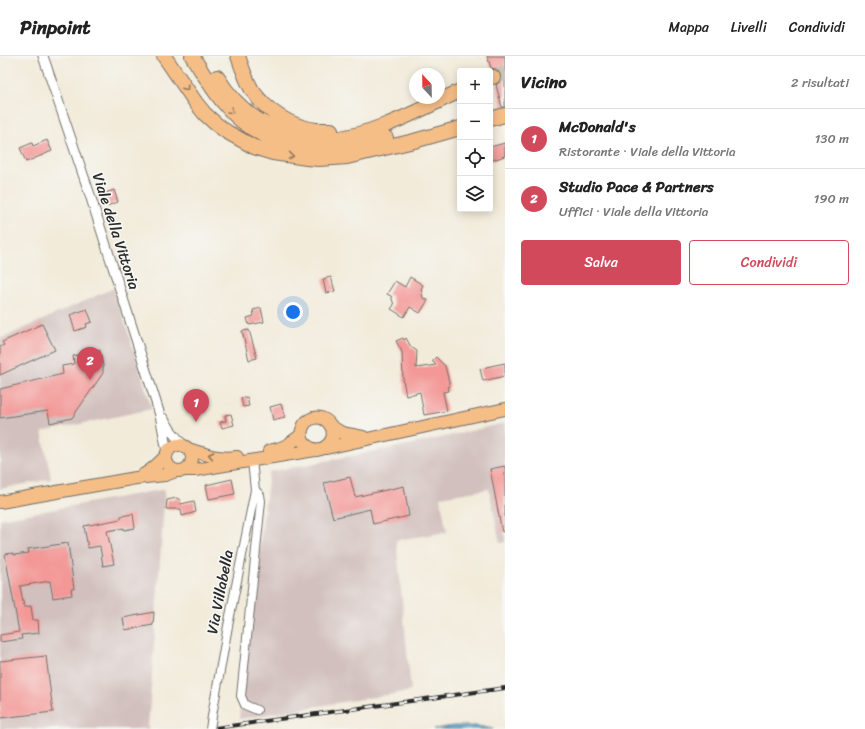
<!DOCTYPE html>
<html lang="it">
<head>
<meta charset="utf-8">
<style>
  body { margin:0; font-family:Sriracha,sans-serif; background:#f2f2f2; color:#222 }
  .controls { position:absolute; right:12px; top:12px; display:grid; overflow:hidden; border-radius:4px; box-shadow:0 2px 10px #0003 }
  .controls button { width:36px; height:36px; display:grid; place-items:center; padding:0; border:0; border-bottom:1px solid #e0e0e0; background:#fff; color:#222; font:20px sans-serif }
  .compass { position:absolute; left:409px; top:12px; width:36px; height:36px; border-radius:50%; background:#fff; box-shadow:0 2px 10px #0003; rotate:338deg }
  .you { position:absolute; left:293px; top:256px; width:14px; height:14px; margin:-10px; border:3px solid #fff; border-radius:50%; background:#1a73e8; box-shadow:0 0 0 6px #1a73e833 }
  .badge { display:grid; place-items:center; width:26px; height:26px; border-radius:50%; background:#d1495b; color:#fff; font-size:13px; font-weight:700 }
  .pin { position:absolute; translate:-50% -33px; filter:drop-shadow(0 1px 2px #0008) }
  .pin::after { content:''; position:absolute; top:21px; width:14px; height:12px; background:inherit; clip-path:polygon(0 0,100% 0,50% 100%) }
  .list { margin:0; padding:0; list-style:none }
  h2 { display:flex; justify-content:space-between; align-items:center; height:52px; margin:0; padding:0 16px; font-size:17px }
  h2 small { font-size:13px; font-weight:400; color:#767676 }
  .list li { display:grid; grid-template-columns:26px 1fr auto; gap:12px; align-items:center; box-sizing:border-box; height:60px; padding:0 16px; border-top:1px solid #e0e0e0 }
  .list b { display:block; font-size:15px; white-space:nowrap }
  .list p { margin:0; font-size:13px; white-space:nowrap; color:#767676 }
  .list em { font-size:13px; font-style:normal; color:#767676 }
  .actions { display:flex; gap:8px; padding:12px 16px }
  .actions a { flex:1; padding:9px 0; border:1px solid #d1495b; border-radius:4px; text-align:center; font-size:14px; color:#d1495b }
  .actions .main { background:#d1495b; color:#fff }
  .icon { flex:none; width:22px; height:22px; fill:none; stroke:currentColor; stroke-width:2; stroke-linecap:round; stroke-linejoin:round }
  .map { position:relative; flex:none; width:505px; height:673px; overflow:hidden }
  header { display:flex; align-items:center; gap:24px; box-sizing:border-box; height:56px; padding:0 20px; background:#fff; border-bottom:1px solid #e0e0e0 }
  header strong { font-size:19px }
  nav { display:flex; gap:22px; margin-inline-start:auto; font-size:14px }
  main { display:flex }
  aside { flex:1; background:#fff }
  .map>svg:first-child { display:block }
  .industrial { fill:#d1c0bd }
  .water { fill:#59a5d2; stroke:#42687e }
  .building { fill:#f39896 }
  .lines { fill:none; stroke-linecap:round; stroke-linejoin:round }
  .motorway-tunnel { stroke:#cac5b7; stroke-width:14; stroke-dasharray:14 7; stroke-linecap:butt }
  .minor-casing { stroke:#716e68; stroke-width:10 }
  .tertiary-casing { stroke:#716e68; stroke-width:11 }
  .primary-casing { stroke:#716e68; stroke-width:14 }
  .motorway-casing { stroke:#716e68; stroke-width:16 }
  .minor { stroke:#fff; stroke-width:8 }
  .tertiary { stroke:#fff; stroke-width:9 }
  .primary { stroke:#f6be87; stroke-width:12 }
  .motorway { stroke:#f6be87; stroke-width:14 }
  .rail-casing { stroke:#2b2b2b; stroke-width:4 }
  .rail { stroke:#f6f6f2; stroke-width:2.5; stroke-dasharray:8; stroke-linecap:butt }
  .minor-bridge-casing { stroke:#716e68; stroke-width:10; stroke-linecap:butt }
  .minor-bridge { stroke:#fff; stroke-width:8 }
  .oneway { stroke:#907459 }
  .labels { text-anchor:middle; stroke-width:3.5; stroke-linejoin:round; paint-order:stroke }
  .street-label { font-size:15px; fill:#2b2b2b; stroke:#f6f6f2 }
</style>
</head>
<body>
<header>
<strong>Pinpoint</strong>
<nav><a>Mappa</a><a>Livelli</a><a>Condividi</a></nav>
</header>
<main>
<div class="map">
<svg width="505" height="673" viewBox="0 0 505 673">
  <rect width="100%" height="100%" fill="#f6f6f2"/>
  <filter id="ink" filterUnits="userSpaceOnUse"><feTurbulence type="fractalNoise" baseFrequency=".025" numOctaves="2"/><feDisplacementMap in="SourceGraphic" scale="8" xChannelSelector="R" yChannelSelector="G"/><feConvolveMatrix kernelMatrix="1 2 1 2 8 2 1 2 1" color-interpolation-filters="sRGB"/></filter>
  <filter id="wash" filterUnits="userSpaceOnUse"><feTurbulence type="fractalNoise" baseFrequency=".012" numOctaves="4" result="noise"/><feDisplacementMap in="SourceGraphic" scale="16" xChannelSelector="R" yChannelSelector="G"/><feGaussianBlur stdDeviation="0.9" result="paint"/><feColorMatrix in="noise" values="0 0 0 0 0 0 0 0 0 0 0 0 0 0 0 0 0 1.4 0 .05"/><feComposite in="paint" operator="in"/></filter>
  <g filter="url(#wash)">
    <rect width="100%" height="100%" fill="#f2ebda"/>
    <!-- industrial -->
    <path class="industrial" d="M114 232 152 353 42 376 51 423 0 433V283Z
      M505 367V486L500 487 489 433 440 441 447 476 396 484 411 635 239 663 269 416 422 386Z
      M165 433 148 673H0V463Z"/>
    <!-- water -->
    <path class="water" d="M453 670H478L493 673H434Z"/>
    <g id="blocks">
      <!-- building -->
      <path class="building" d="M487 0H505V51H502L496 29 501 25V17L497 13 491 12Z
        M47 84 52 95 26 106 20 92 32 87 33 90Z
        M505 87V100L490 105V91Z
        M114 134 118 146 107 150 103 138Z
        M331 221 335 235 326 237 323 223Z
        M410 221 423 229 421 233 423 242 428 244 420 257 410 251 404 261 391 253 394 249 391 240 387 238 395 225 405 231Z
        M261 252 264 266 249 269 247 262 254 260 253 254Z
        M87 253 92 266 86 268 87 271 75 275 70 259Z
        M42 268 55 294 0 319V291L4 289 2 286Z
        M249 274 257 302 249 304 242 275Z
        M403 282 404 284 406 282 411 291 417 295 416 312 436 309 432 305 436 301 445 310 450 330 448 331 449 335 443 336 447 355 424 359 420 336 406 340 403 323 402 296 396 285Z
        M100 294 103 310V317L72 362 50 367 48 355 0 362V333L63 318 62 310 74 308 73 300Z
        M505 307V320L483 325 480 313 486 312V311Z
        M247 341 249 350 243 351 241 342Z
        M281 348 285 361 273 364 270 351Z
        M231 358 234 369 222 372 220 366 226 365 225 359Z
        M505 410V475L502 476 490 413Z
        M350 421 355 441 404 430 409 460 373 468 370 453 333 462 324 427Z
        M232 423 235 438 209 443 206 429Z
        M177 442 180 444 181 448 194 445 196 456 182 460 181 453H166L167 444Z
        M133 458 135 472 124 474V472L107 475 114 508 103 510 100 490 88 492 84 470 121 463V460Z
        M68 487 74 533H71L72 539 53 542 50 525 20 530 24 551 31 550 33 564H38L39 577 21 579 22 583 0 586V579L19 576 5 498 13 497 14 499 29 497 28 493Z
        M154 556 153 569 125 574 123 562Z
        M46 600 53 656 0 662V605Z"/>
    </g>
  </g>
  <g filter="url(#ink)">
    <use href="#blocks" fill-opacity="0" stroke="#716e68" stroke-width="1"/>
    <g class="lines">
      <!-- motorway-tunnel -->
      <path class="motorway-tunnel" d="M493 21 505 17"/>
      <!-- minor casing -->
      <g class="minor-casing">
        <path id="minor" d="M255 434 260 439 261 445 241 640 245 649 257 654
          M213 654 228 570 255 434 252 404"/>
      </g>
      <!-- tertiary casing -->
      <g class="tertiary-casing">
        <path id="tertiary" d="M43 0 90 139 155 343 160 359 167 396
          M163 362 172 376 184 390"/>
      </g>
      <!-- primary casing -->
      <g class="primary-casing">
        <path id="primary" d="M332 371 342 377 363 381
          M166 402a13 13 0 1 1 26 0a13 13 0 1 1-26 0Z
          M326 392 505 353
          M188 393C205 398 219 404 237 401
          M269 395C283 393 290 388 301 379
          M184 414H195L321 393C345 383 328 353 309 364 305 366 303 370 302 374 299 385 307 392 317 394
          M141 420C152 415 158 408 166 400
          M0 446 136 422 165 419 176 415"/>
      </g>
      <!-- motorway casing -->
      <g class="motorway-casing">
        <path id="motorway" d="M164 0 196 47 205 58 216 68 227 76 254 91 273 97 307 102 319 103 347 101 414 85 460 72
          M192 0C202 15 211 32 223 46 249 80 295 97 338 92 354 91 370 86 386 82
          M238 0C242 12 246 24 252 34 266 55 291 71 316 74 321 74 326 74 331 74
          M217 21C231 44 252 64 278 74 295 81 314 85 332 83 375 79 421 53 460 35
          M490 21H493
          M490 63 505 59"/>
      </g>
      <!-- minor -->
      <use href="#minor" class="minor"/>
      <!-- tertiary -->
      <use href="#tertiary" class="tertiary"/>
      <!-- primary -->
      <use href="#primary" class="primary"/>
      <!-- motorway -->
      <use href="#motorway" class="motorway"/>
      <!-- rail casing -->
      <g class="rail-casing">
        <path id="rail" d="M208 673 505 632"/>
      </g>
      <!-- rail -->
      <use href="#rail" class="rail"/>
      <!-- minor-bridge casing -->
      <g class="minor-bridge-casing">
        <path id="minor-bridge" d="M210 673 213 654"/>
      </g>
      <!-- minor-bridge -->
      <use href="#minor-bridge" class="minor-bridge"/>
    </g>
    <!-- one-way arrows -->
    <defs><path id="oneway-chevron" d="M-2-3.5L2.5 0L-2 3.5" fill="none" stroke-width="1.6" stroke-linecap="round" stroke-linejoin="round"/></defs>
    <g class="oneway">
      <use href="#oneway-chevron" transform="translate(186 32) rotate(56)"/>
      <use href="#oneway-chevron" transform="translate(231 55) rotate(45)"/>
      <use href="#oneway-chevron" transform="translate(291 100) rotate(9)"/>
      <use href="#oneway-chevron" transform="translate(211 399) rotate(-169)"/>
    </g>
  </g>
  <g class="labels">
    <!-- street labels -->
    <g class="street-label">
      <text transform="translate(116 175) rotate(72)" y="5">Viale della Vittoria</text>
      <text transform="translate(220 536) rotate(-79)" y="5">Via Villabella</text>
    </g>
  </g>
</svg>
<div class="controls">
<button>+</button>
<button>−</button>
<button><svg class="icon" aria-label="locate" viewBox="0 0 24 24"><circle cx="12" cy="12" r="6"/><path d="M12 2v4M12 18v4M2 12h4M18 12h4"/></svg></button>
<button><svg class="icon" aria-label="layers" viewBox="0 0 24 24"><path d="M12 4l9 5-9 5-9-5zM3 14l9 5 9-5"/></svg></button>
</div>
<svg class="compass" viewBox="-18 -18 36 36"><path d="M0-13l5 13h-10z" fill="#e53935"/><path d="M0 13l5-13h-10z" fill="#767676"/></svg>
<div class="you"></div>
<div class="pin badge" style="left:196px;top:366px">1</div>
<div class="pin badge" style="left:90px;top:324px">2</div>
</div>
<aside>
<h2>Vicino<small>2 risultati</small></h2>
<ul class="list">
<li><span class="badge">1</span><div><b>McDonald's</b><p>Ristorante · Viale della Vittoria</p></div><em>130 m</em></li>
<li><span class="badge">2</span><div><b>Studio Pace &amp; Partners</b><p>Uffici · Viale della Vittoria</p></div><em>190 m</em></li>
</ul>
<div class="actions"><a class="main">Salva</a><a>Condividi</a></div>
</aside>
</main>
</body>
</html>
